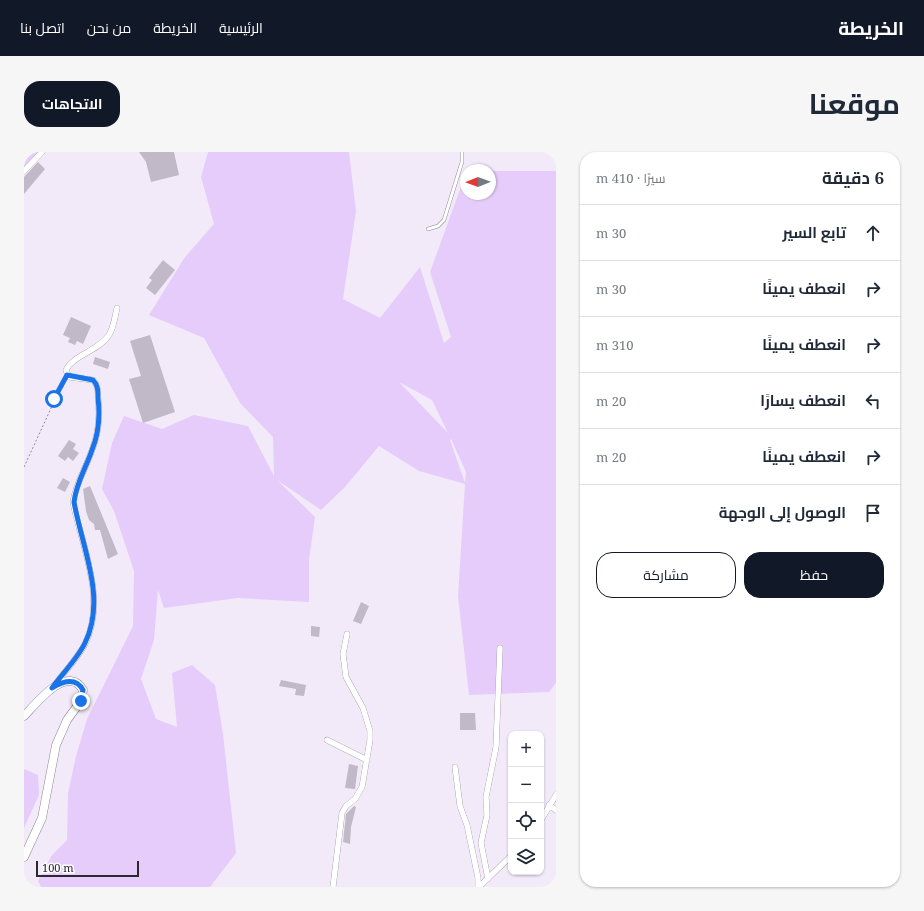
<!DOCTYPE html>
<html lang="ar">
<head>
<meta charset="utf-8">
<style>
  body { margin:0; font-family:"Noto Serif",Cairo,serif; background:#f6f6f7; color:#1f2937; direction:rtl }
  .controls { position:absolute; right:12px; bottom:12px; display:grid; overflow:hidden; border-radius:8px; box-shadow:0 1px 3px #0004 }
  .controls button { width:36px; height:36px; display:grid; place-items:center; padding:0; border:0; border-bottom:1px solid #e0e1e3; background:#fff; color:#1f2937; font:20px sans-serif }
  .compass { position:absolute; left:436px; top:12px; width:36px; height:36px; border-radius:50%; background:#fff; box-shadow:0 1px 3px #0004; rotate:269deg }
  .scale { position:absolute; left:12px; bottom:10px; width:103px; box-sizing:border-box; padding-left:4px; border:2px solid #2c292e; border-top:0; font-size:11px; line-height:14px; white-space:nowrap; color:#2c292e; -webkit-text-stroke:3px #fcfafd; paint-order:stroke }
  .stop { position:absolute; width:12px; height:12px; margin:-9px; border:3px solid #1a73e8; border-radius:50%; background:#fff }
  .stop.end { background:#1a73e8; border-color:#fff; box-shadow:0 1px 4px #0008 }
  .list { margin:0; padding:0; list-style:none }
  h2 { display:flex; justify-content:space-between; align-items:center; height:52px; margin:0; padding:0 16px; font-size:17px }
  h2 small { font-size:13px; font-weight:400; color:#747a83 }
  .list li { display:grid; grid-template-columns:26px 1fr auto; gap:12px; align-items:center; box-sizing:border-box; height:56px; padding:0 16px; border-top:1px solid #e0e1e3 }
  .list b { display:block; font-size:15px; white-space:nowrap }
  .list em { font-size:13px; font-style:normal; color:#747a83 }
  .actions { display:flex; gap:8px; padding:12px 16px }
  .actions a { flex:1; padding:9px 0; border:1px solid #111827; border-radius:16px; text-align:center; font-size:14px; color:#111827 }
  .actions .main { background:#111827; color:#fff }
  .icon { flex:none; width:22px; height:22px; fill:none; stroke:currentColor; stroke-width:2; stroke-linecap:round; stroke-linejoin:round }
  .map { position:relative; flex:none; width:532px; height:735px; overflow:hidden; direction:ltr; border-radius:16px }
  header { display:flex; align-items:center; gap:24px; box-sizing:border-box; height:56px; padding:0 20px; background:#111827; color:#fff }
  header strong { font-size:19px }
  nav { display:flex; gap:22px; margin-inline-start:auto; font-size:14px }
  .intro { display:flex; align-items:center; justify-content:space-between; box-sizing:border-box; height:96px; padding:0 24px }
  h1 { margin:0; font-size:28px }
  .button { padding:10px 18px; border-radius:16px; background:#111827; color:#fff; font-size:14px; font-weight:700 }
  main { display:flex; gap:24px; padding:0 24px }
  aside { flex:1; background:#fff; border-radius:16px; box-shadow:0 1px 3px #0004 }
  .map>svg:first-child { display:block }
  .green { fill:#e6ccfb; fill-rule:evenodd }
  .building { fill:#c1b9c7 }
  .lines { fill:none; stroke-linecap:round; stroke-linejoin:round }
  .service-casing { stroke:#8c8592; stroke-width:4 }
  .minor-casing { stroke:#8c8592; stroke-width:6 }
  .secondary-casing { stroke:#8c8592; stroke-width:9 }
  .path { stroke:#918b95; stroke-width:1; stroke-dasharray:2 2; stroke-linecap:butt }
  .service { stroke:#fff; stroke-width:3 }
  .minor { stroke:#fff; stroke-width:5.5 }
  .secondary { stroke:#fff; stroke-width:8 }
  .route { stroke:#1a73e8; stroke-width:5 }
</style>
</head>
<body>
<header>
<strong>الخريطة</strong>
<nav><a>الرئيسية</a><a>الخريطة</a><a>من نحن</a><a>اتصل بنا</a></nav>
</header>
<div class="intro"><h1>موقعنا</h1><a class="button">الاتجاهات</a></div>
<main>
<aside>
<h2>6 دقيقة<small>سيرًا · 410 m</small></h2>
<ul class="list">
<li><svg class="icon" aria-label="ahead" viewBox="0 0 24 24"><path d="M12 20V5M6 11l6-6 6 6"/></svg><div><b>تابع السير</b></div><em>30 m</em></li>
<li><svg class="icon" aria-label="right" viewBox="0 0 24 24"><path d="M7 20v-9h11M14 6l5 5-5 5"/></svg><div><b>انعطف يمينًا</b></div><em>30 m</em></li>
<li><svg class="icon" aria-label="right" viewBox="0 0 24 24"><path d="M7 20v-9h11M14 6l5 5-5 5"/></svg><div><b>انعطف يمينًا</b></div><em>310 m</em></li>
<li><svg class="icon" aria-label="left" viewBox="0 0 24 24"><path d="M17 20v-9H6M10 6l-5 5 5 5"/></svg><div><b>انعطف يسارًا</b></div><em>20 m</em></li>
<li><svg class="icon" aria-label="right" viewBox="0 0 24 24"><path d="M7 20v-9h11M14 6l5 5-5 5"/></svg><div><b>انعطف يمينًا</b></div><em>20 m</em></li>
<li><svg class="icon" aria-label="arrive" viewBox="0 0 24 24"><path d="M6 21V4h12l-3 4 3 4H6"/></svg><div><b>الوصول إلى الوجهة</b></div></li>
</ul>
<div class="actions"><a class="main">حفظ</a><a>مشاركة</a></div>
</aside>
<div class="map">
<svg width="532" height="735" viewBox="0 0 532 735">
  <rect width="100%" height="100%" fill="#f2eaf9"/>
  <!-- green -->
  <path class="green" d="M0 0H16L0 17Z
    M184 0H325L332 59 319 147 356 166 396 115 420 191 427 185 406 120 442 21V42H466V19H532V531L525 540 445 543 434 444 441 332 395 319 355 294 321 335 297 358 253 328 291 365 285 408V450L214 446 140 456 134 438 130 488 117 527 132 567 153 575 148 521 168 513 191 533 199 582 212 701 186 735H17L14 729 28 703 43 688 44 641 52 604 63 567 109 474 110 419 90 359 78 337 88 291 100 264 138 277 170 263 224 274 250 324 249 285 216 251 180 186 125 163 161 105 190 72 177 25ZM375 230 408 248 424 281ZM427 287 442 320 441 331 426 288Z
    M0 617 14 623 15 643 0 676Z"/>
  <!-- building -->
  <path class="building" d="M115 0H150L155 23 127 30 122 10Z
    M14 10 21 17 0 42V25Z
    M139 108 151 118 131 143 122 136 128 128 125 126Z
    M47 165 67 174 59 192 53 189 51 193 44 190 46 186 39 183Z
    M126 183 151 260 119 271 105 227 117 224 106 189Z
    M71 205 86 210 84 217 69 212Z
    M45 288 52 292 49 297 55 301 49 309 44 305 41 309 34 304Z
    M39 326 46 330 41 340 33 336Z
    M66 334 94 402 84 407 76 378H71L70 372 65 368 62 359 59 337Z
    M337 450 345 454 337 472 329 469Z
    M287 474 296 475 295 485 287 484Z
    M257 528 282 533 280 544 271 543 272 537 255 534Z
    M436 561H451L452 578H436Z
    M325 612 334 614 331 637 321 636Z
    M330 654 332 655 327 675 326 692 319 690 322 662Z"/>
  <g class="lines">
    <!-- service casing -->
    <g class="service-casing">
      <path id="service" d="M404 77 414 74 420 68 438 10V0"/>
    </g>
    <!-- minor casing -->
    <g class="minor-casing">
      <path id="minor" d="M0 19 18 0
        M30 534C40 520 53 507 61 492 83 447 58 395 49 350 52 331 62 316 68 298 75 281 76 263 74 246 74 239 74 233 69 228L45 225 42 218C49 203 76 198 85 183 90 175 91 164 93 156
        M303 588 343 608
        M431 615 436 654 443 673 454 726V735
        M525 653 532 658
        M517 668 532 643
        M464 727 457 691 463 663 462 645 472 595 476 496
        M309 735 318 661 322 654 331 647 338 635 346 588V579L339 556 322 525 319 502 323 482
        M455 735 487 704"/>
    </g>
    <!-- secondary casing -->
    <g class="secondary-casing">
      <path id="secondary" d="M0 564C12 552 43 511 59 538L57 549 43 568 32 593 18 666 0 705"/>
    </g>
    <!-- path -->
    <path class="path" d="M0 315 40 228"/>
    <!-- service -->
    <use href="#service" class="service"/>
    <!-- minor -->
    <use href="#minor" class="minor"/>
    <!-- secondary -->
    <use href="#secondary" class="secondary"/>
  </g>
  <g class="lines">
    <!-- route -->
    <path class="route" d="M30 247 43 223 69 228C74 233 74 239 74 246 76 263 75 281 68 298 62 316 52 331 50 350 58 396 83 446 61 491 54 506 38 522 28 536 39 529 52 525 59 538L57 549"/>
  </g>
</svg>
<div class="controls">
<button>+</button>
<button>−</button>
<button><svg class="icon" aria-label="locate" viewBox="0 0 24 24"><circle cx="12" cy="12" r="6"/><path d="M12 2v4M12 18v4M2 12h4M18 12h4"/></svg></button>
<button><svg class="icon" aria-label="layers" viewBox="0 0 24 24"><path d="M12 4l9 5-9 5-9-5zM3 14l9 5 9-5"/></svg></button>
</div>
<svg class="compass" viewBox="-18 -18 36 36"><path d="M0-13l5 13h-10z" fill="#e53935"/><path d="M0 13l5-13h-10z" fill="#747a83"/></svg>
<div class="scale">100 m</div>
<div class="stop" style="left:30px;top:247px"></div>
<div class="stop end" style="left:57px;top:549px"></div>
</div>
</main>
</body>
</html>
